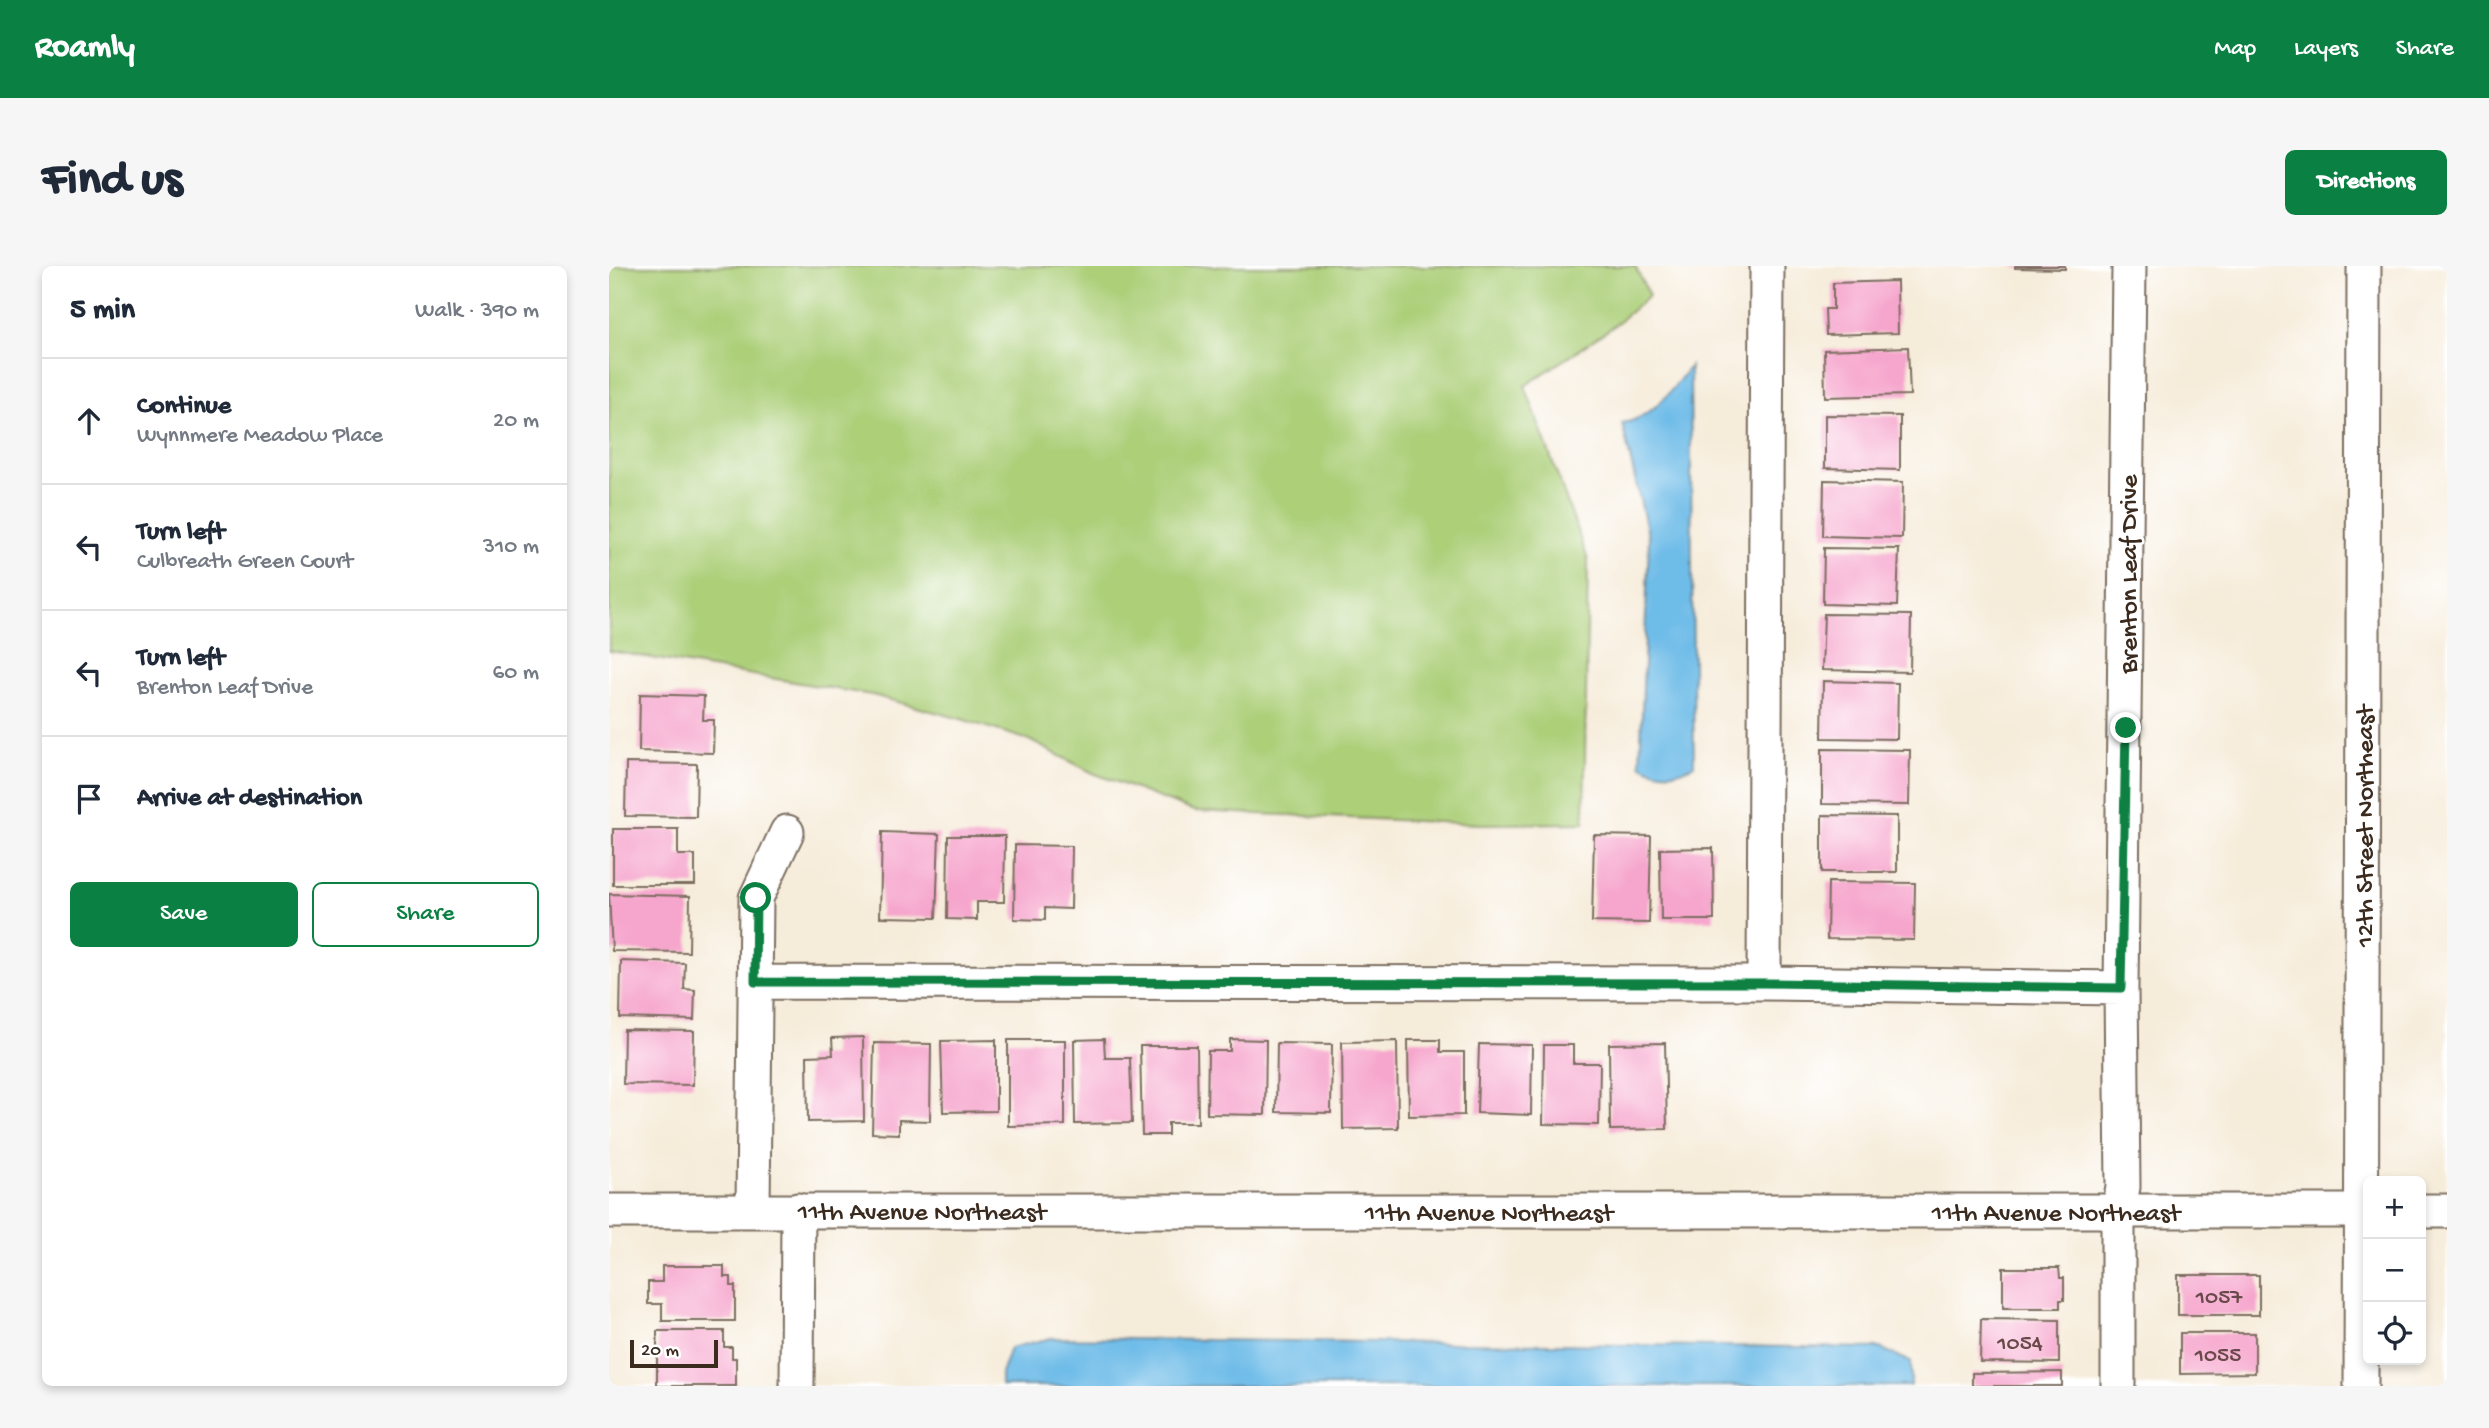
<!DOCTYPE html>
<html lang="en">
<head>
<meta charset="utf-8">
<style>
  body { margin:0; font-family:"Gochi Hand",sans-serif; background:#f6f6f7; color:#1f2937 }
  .controls { position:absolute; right:21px; bottom:21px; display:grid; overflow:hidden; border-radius:10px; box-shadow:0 4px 10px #0003 }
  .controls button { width:63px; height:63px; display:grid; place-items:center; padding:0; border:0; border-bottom:2px solid #e0e1e3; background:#fff; color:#1f2937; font:35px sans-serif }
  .scale { position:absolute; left:21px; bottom:18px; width:88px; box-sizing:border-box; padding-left:7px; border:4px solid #3b2a1e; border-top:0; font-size:19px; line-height:24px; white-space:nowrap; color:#3b2a1e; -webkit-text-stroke:5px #fff; paint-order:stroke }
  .stop { position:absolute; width:21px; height:21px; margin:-16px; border:5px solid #0b8043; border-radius:50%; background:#fff }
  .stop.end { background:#0b8043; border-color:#fff; box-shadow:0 2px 7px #0008 }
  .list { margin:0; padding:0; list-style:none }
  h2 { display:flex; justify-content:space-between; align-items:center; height:91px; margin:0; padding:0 28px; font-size:30px }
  h2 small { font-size:23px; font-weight:400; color:#747a83 }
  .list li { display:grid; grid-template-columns:46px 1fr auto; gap:21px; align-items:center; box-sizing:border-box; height:126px; padding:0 28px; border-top:2px solid #e0e1e3 }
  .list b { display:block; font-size:26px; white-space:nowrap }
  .list p { margin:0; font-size:23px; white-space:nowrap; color:#747a83 }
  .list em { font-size:23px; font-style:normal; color:#747a83 }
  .actions { display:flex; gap:14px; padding:21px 28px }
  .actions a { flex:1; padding:16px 0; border:2px solid #0b8043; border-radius:10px; text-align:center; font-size:24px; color:#0b8043 }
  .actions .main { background:#0b8043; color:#fff }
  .icon { flex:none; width:38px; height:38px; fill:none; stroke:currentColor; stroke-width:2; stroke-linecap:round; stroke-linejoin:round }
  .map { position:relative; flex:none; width:1838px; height:1120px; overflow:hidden; border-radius:10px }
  header { display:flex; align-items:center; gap:42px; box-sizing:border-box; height:98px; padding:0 35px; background:#0b8043; color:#fff }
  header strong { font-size:33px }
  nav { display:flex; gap:38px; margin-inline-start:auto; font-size:24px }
  .intro { display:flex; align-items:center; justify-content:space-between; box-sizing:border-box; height:168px; padding:0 42px }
  h1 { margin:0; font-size:49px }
  .button { padding:18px 32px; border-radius:10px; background:#0b8043; color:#fff; font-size:24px; font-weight:700 }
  main { display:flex; gap:42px; padding:0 42px }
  aside { flex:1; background:#fff; border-radius:10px; box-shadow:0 4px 10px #0003 }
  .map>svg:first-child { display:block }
  .green { fill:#accf78; stroke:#747c4b; stroke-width:2 }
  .water { fill:#6ebce8; stroke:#547383; stroke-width:2 }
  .building { fill:#f6a5cc }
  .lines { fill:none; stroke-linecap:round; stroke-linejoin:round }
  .street-casing { stroke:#7c6e60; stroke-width:37 }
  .street { stroke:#fff; stroke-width:33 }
  .route { stroke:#0b8043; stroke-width:9 }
  .labels { text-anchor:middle; stroke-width:5; stroke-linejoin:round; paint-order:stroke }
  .number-label { font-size:23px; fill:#6a494a }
  .street-label { font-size:26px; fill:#3b2a1e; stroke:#fff }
</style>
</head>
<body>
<header>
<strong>Roamly</strong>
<nav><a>Map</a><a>Layers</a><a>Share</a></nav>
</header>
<div class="intro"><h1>Find us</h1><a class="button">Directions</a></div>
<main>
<aside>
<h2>5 min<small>Walk · 390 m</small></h2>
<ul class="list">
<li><svg class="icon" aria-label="ahead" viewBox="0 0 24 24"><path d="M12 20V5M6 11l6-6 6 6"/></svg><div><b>Continue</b><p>Wynnmere Meadow Place</p></div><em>20 m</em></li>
<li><svg class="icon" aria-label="left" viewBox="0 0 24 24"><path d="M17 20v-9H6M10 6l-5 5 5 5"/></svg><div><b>Turn left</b><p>Culbreath Green Court</p></div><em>310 m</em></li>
<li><svg class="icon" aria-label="left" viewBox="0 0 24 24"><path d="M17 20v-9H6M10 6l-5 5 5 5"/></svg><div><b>Turn left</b><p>Brenton Leaf Drive</p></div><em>60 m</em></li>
<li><svg class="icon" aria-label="arrive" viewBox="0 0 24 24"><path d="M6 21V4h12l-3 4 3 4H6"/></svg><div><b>Arrive at destination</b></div></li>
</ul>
<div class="actions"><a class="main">Save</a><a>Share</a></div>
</aside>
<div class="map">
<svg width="1838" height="1120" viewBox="0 0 1838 1120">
  <rect width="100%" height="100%" fill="#fff"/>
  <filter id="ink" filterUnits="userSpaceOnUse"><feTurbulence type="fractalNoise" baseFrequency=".0143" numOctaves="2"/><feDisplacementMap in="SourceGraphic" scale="14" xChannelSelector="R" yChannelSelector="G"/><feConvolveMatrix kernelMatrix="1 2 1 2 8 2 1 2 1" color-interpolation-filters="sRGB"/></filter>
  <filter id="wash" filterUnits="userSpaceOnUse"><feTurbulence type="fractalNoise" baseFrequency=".00686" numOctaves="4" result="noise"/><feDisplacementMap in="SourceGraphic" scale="28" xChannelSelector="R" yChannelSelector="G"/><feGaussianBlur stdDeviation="1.57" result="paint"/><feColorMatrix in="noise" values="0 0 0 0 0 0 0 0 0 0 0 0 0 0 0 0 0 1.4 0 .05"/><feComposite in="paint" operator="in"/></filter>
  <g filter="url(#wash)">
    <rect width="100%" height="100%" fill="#f6ecda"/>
    <!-- green -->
    <path class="green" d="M0 0H1026L1040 30 1002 62 916 120 979 294 975 557 872 558 585 545 484 507 420 474 352 453 263 429 0 385Z"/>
    <!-- water -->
    <path class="water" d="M1081 100 1085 499C1066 510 1049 509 1031 498L1040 272 1013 157C1043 153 1064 123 1081 100Z
      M442 1072 1271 1082 1302 1096V1120H392V1108L401 1082Z"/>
    <g id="blocks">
      <!-- building -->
      <path class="building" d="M1406 0H1456V3L1406 2Z
        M1288 15 1289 67 1217 69 1216 43H1224V17Z
        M1299 81 1301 129 1216 131 1215 84Z
        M1216 149 1291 150V204L1216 202Z
        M1215 214 1294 216 1293 272 1214 270Z
        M1215 282 1290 283 1288 340 1214 338Z
        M1215 348 1302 349 1301 406 1213 404Z
        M1214 415 1289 417 1288 473 1213 472Z
        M31 428 95 430 94 454H105L104 487 30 485Z
        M1213 483 1301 484 1300 539 1213 538Z
        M17 497 88 498 87 551 16 550Z
        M1213 549 1288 550V606H1213Z
        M4 563H69V589H86V619H4Z
        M273 566 330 568 327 652 271 651Z
        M985 569 1042 570 1040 657 983 656Z
        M339 570H396L395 636H368V654L338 653Z
        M406 579 463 580 462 643 436 642V654L405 653Z
        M1104 582 1105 654H1052L1051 583Z
        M1219 616 1306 617 1305 674 1218 673Z
        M0 628 81 630 80 686 3 685Z
        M12 695 76 697 75 723 86 724 85 754 11 752Z
        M15 764 85 765 84 819 14 818Z
        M254 771 255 855 199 856 198 790 224 789 223 772Z
        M495 773 496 792H521L523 857 466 858 465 774Z
        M621 773 657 774 656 849 598 848 599 785H621Z
        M387 774V845L334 846 332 775Z
        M399 774H456V859L399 860Z
        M799 774H831V786H855V849L800 850Z
        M788 775 789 862 734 863 733 776Z
        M265 777 322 778 321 855 290 854V868L263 867Z
        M668 777 723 778 722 847 667 846Z
        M1056 777 1058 863 1001 864 1000 778Z
        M870 778 923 779 922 849 868 847Z
        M935 779H964V797H991L990 859 934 858Z
        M531 780H588L589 857H559V869H533Z
        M53 1000H115V1011H122V1020H126V1055H53V1038H39V1016H53Z
        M1394 1002H1450L1451 1012H1455V1034H1451V1042H1394Z
        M1569 1009H1650V1049H1569Z
        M1372 1053 1450 1054V1097L1371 1096Z
        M48 1065H115V1081H123V1092H127V1120H48Z
        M1571 1067H1646V1107L1571 1108Z
        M1453 1106V1120H1363V1107Z"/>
    </g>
  </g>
  <g filter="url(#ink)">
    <use href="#blocks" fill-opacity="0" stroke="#7c6e60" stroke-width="2"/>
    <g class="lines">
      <!-- street casing -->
      <g class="street-casing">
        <path id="street" d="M146 716 1155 717 1512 722
          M1155 717 1158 0
          M144 944 147 632 178 566
          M0 945H1759
          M1812 945H1838
          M188 1120 189 944
          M1509 1120V946L1514 921 1512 722 1520 0
          M1752 1120 1755 0"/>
      </g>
      <!-- street -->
      <use href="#street" class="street"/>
    </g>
  </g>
  <g class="lines" filter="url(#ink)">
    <!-- route -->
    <path class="route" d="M147 632 146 716 1155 717 1512 722 1517 462"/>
  </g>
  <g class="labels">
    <!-- number labels -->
    <g class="number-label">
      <text x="1610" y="1037">1057</text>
      <text x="1411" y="1083">1054</text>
      <text x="1609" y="1095">1055</text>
    </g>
    <!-- street labels -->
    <g class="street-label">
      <text transform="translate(1518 308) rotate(-90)" y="9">Brenton Leaf Drive</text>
      <text transform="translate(1754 560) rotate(-90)" y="9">12th Street Northeast</text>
      <text x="313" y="953">11th Avenue Northeast</text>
      <text x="880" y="954">11th Avenue Northeast</text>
      <text x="1447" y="954">11th Avenue Northeast</text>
    </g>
  </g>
</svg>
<div class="controls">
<button>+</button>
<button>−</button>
<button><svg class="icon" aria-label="locate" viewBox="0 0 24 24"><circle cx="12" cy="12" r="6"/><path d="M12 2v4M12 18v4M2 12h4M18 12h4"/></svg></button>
</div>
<div class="scale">20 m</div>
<div class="stop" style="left:147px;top:632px"></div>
<div class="stop end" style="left:1517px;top:462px"></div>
</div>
</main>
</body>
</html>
